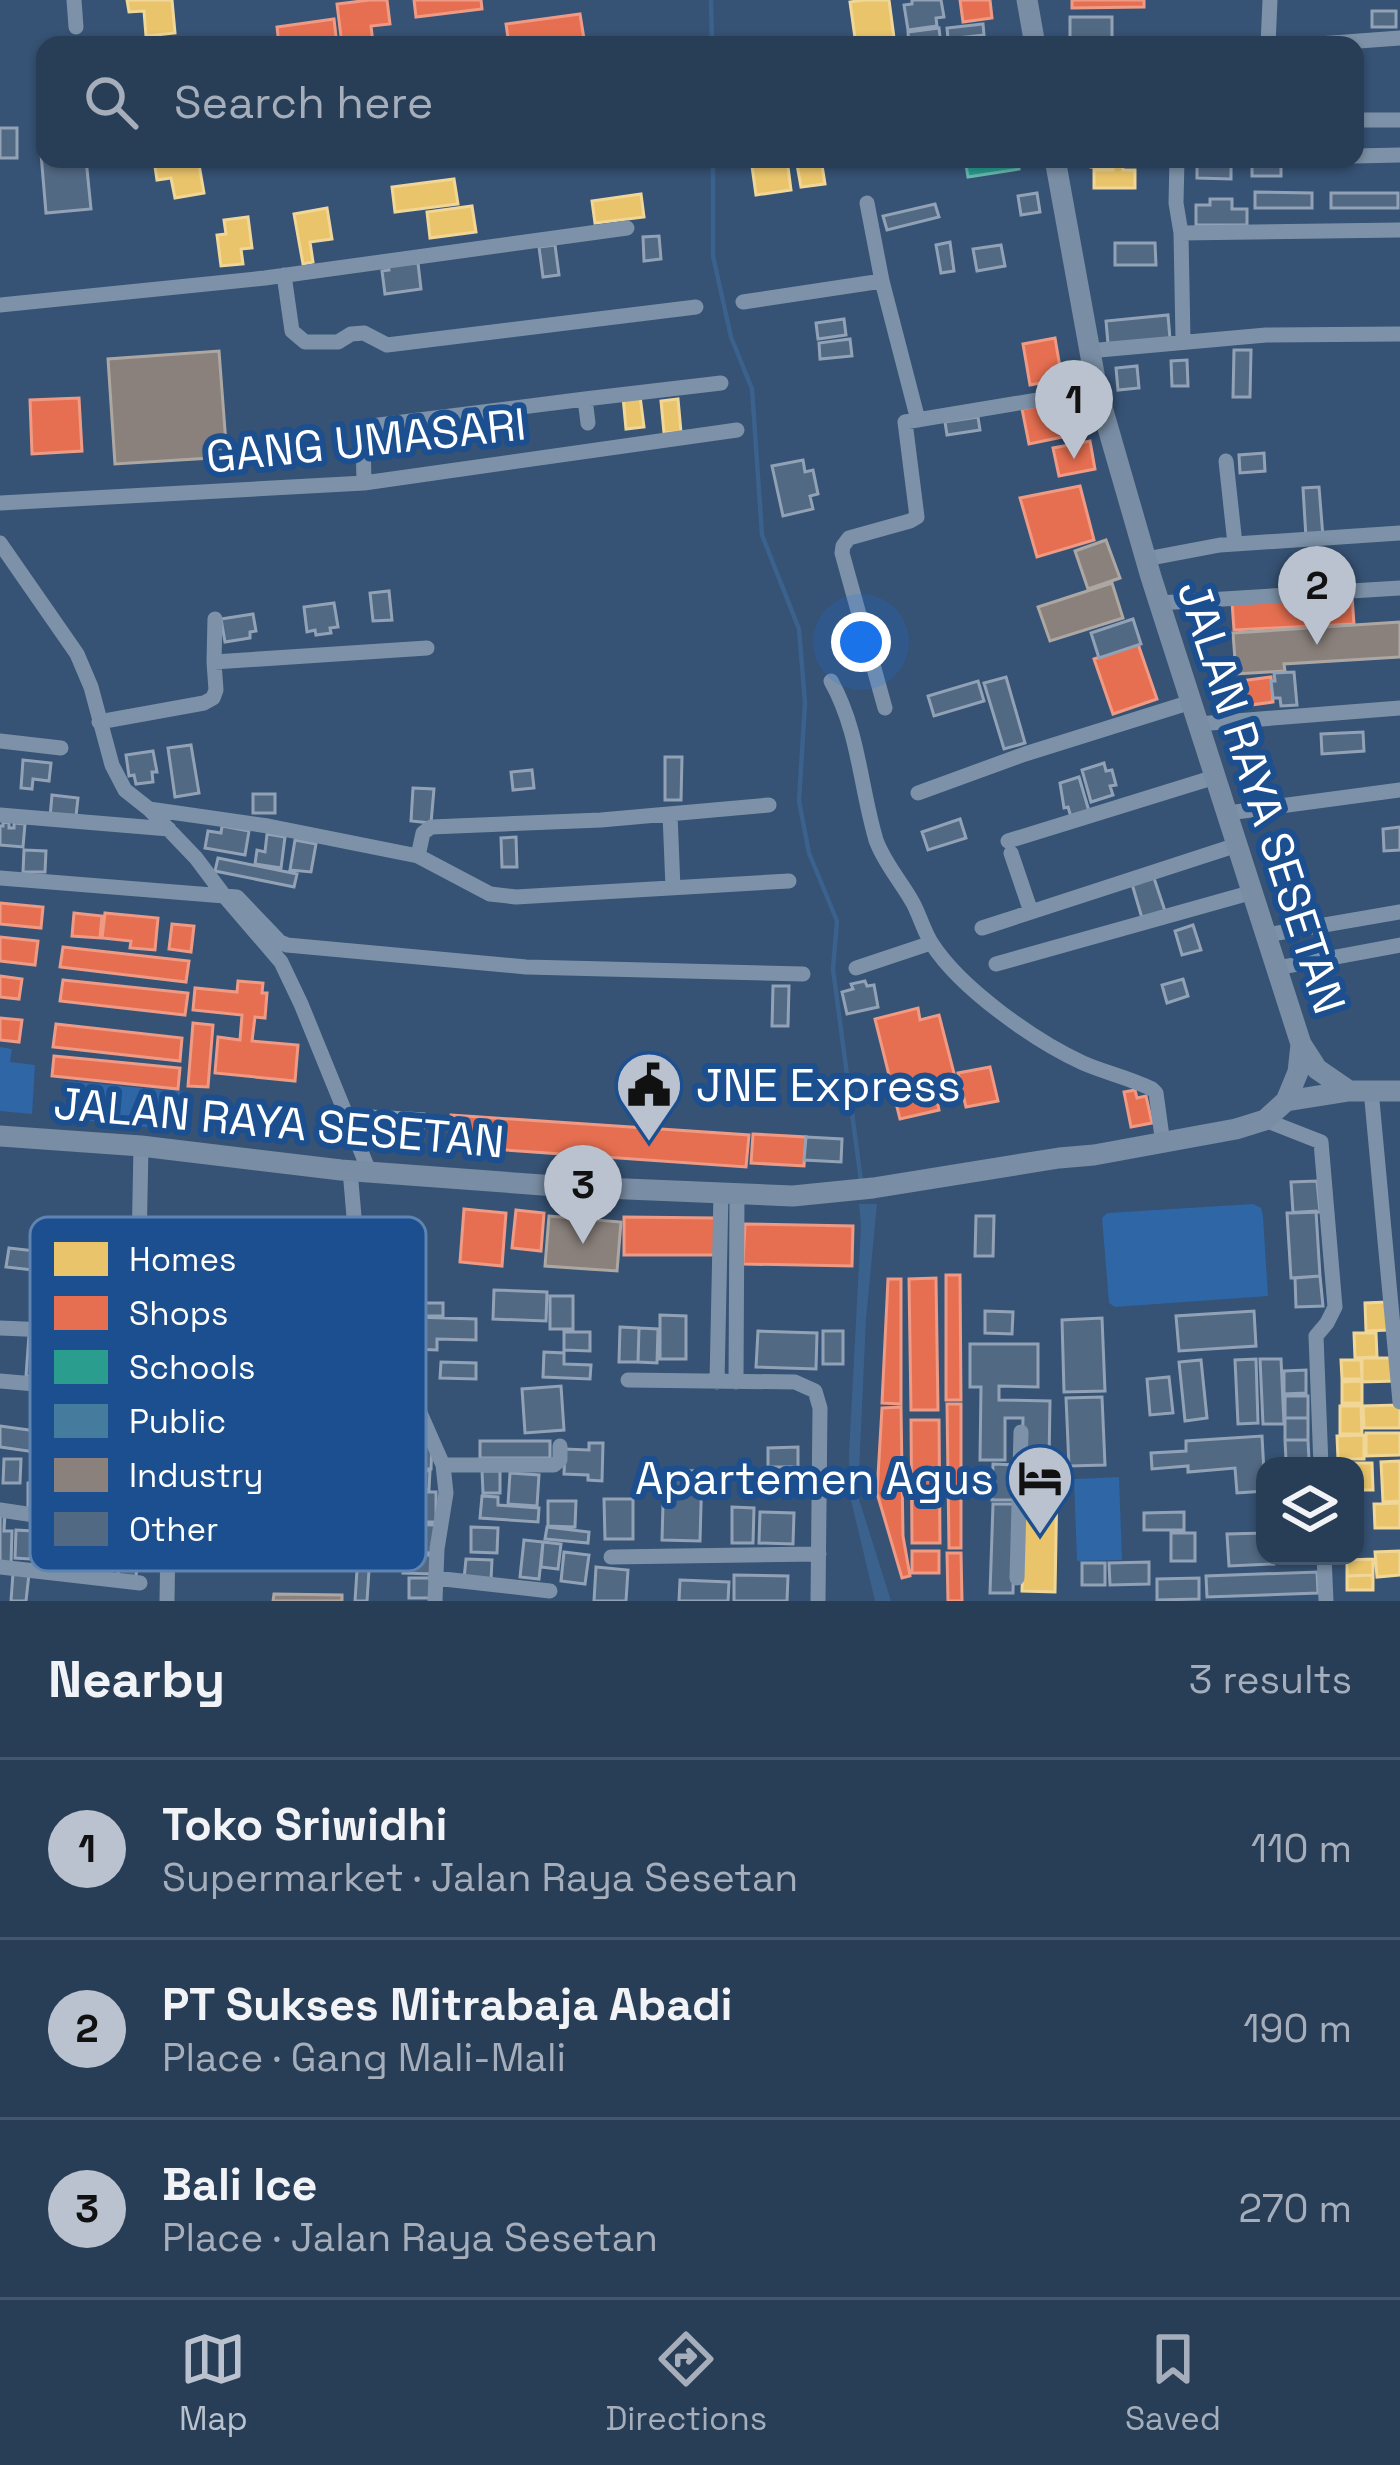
<!DOCTYPE html>
<html lang="en">
<head>
<meta charset="utf-8">
<style>
  body { margin:0; font-family:"Space Grotesk",sans-serif; background:#344961; color:#f1f3f6 }
  .controls { position:absolute; right:36px; bottom:36px; display:grid; overflow:hidden; border-radius:24px; box-shadow:0 3px 9px #0004 }
  .controls button { width:108px; height:108px; display:grid; place-items:center; padding:0; border:0; border-bottom:3px solid #44576d; background:#283e57; color:#f1f3f6; font:60px sans-serif }
  .you { position:absolute; left:861px; top:642px; width:42px; height:42px; margin:-30px; border:9px solid #fff; border-radius:50%; background:#1a73e8; box-shadow:0 0 0 18px #1a73e833 }
  .badge { display:grid; place-items:center; width:78px; height:78px; border-radius:50%; background:#b9c2ce; color:#111; font-size:39px; font-weight:700 }
  .pin { position:absolute; translate:-50% -99px; filter:drop-shadow(0 3px 6px #0008) }
  .pin::after { content:''; position:absolute; top:63px; width:42px; height:36px; background:inherit; clip-path:polygon(0 0,100% 0,50% 100%) }
  .list { margin:0; padding:0; list-style:none }
  h2 { display:flex; justify-content:space-between; align-items:center; height:156px; margin:0; padding:0 48px; font-size:51px }
  h2 small { font-size:39px; font-weight:400; color:#a5aeba }
  .list li { display:grid; grid-template-columns:78px 1fr auto; gap:36px; align-items:center; box-sizing:border-box; height:180px; padding:0 48px; border-top:3px solid #44576d }
  .list b { display:block; font-size:45px; white-space:nowrap }
  .list p { margin:0; font-size:39px; white-space:nowrap; color:#a5aeba }
  .list em { font-size:39px; font-style:normal; color:#a5aeba }
  .icon { flex:none; width:66px; height:66px; fill:none; stroke:currentColor; stroke-width:2; stroke-linecap:round; stroke-linejoin:round }
  .map { position:relative; flex:none; width:1400px; height:1601px; overflow:hidden }
  .search { position:absolute; background:#283e57; box-shadow:0 3px 9px #0004; left:36px; right:36px; top:36px; height:132px; display:flex; align-items:center; gap:30px; box-sizing:border-box; padding:0 42px; border-radius:24px; color:#a5aeba; font-size:45px }
  .sheet { height:696px; background:#283e57 }
  nav { display:flex; justify-content:space-around; align-items:center; box-sizing:border-box; height:168px; border-top:3px solid #44576d; background:#283e57; font-size:33px; color:#a5aeba }
  nav a { display:grid; justify-items:center; gap:6px }
  nav .on { color:#b9c2ce }
  .map>svg:first-child { display:block }
  .green { fill:#2f66a5 }
  .water { fill:#3b618d }
  .homes { fill:#e9c46a; stroke:#f0d697; stroke-width:3 }
  .shops { fill:#e76f51; stroke:#ee9a85; stroke-width:3 }
  .schools { fill:#2a9d8f; stroke:#6abab1; stroke-width:3 }
  .public { fill:#457b9d; stroke:#7da3ba; stroke-width:3 }
  .industry { fill:#8a817c; stroke:#ada7a3; stroke-width:3 }
  .lines { fill:none; stroke-linecap:round; stroke-linejoin:round }
  .stream { stroke:#3b618d; stroke-width:4.5 }
  .building { fill:#526984; stroke:#92a2b6; stroke-width:3 }
  .street { stroke:#7d92a8; stroke-width:15 }
  .secondary { stroke:#798da4; stroke-width:21 }
  .labels { text-anchor:middle; stroke-width:12; stroke-linejoin:round; paint-order:stroke }
  .street-label { font-size:45px; fill:#fff; stroke:#1b4f8f }
  .poi-label { font-size:45px; fill:#fff; stroke:#1b4f8f; text-anchor:start }
  .key { fill:#1b4f8f; stroke:#5f84b1; stroke-width:3 }
  .key-label { font-size:33px; fill:#fff }
</style>
</head>
<body>
<div class="map">
<svg width="1400" height="1601" viewBox="0 0 1400 1601">
  <rect width="100%" height="100%" fill="#365274"/>
  <!-- green -->
  <path class="green" d="M0 1047 12 1049 10 1062 35 1065 32 1114 0 1111Z
    M67 1081 186 1092 182 1131 64 1118Z
    M1253 1204 1261 1208 1263 1216 1268 1296 1115 1307 1109 1303 1102 1218 1107 1213Z
    M1119 1477 1122 1560 1077 1561 1074 1479Z"/>
  <!-- water -->
  <path class="water" d="M859 1204H877L866 1319 858 1496 891 1601H875L850 1496 849 1453 861 1226Z"/>
  <!-- homes -->
  <path class="homes" d="M127 0H172L175 33 146 36 144 11 129 12Z
    M864 0H889L895 45H856L850 2Z
    M161 159H198L204 193 175 198 171 178 157 180 154 160Z
    M751 159H787L791 190 756 195Z
    M796 159H821L825 184 801 187Z
    M1091 159H1123V170H1135V188H1094V170H1113V167H1091Z
    M454 179 458 204 395 212 392 187Z
    M641 194 644 217 595 223 592 201Z
    M472 206 476 232 430 238 427 212Z
    M327 208 332 239 310 242 313 262 303 264 294 214Z
    M248 217 252 248 241 249 243 264 221 266 217 235 226 234 224 220Z
    M640 396 644 427 626 429 623 397Z
    M678 399 681 432 664 433 661 401Z
    M1387 1302 1388 1330 1366 1331 1365 1303Z
    M1354 1333H1376L1377 1357 1355 1358Z
    M1362 1358H1395L1396 1381 1362 1382Z
    M1341 1360H1361L1362 1379H1342Z
    M1362 1381V1403H1342V1382Z
    M1400 1405V1428H1364L1363 1406Z
    M1340 1406H1361L1362 1434H1340Z
    M1366 1433H1400V1455L1366 1456Z
    M1364 1435V1459H1338L1337 1436Z
    M1400 1461V1501L1383 1502 1381 1462Z
    M1345 1463H1372L1373 1490H1355V1466H1345Z
    M1025 1482H1057L1055 1592 1022 1591Z
    M1400 1503V1528H1375L1374 1504Z
    M1400 1551V1575L1377 1577 1375 1552Z
    M1373 1559V1575L1347 1576V1560Z
    M1373 1575V1590H1347V1576Z"/>
  <!-- shops -->
  <path class="shops" d="M370 0H387L390 24 371 26 373 43 342 45 337 4Z
    M414 0H481L482 9 416 17Z
    M960 0H990L992 18 963 22Z
    M1072 0H1144V7L1072 8Z
    M580 14 585 45H509L506 24Z
    M334 19 337 45H279L277 27Z
    M1055 338 1062 379 1030 385 1023 344Z
    M79 398 82 451 32 454 30 400Z
    M1065 400 1067 408H1070L1074 425 1070 426 1072 435 1029 444 1022 409Z
    M1090 441 1095 469 1059 476 1053 448Z
    M1080 486 1094 540 1037 557 1020 498Z
    M1352 596 1354 624 1234 630 1232 602Z
    M1138 644 1157 699 1113 714 1094 659Z
    M1271 677 1273 702 1229 708 1225 683Z
    M0 903 43 907 41 928 0 924Z
    M74 913 102 916 100 938 72 936Z
    M105 913 158 918 155 950 130 948 131 941 102 938Z
    M172 924 194 926 191 952 169 949Z
    M0 937 38 941 35 965 0 961Z
    M63 947 189 961 186 982 60 967Z
    M0 976 22 979 19 999 0 997Z
    M63 980 188 993 185 1015 60 1001Z
    M238 981 263 983 262 993H267L265 1018 255 1017 252 1041 298 1045 295 1081 215 1073 218 1037 240 1040 242 1015 193 1010 195 988 237 992Z
    M918 1008 920 1020 939 1015 957 1085 935 1090 939 1110 900 1119 875 1019Z
    M0 1018 22 1020 19 1042 0 1040Z
    M193 1023 213 1025 208 1087 188 1086Z
    M56 1024 182 1038 180 1061 53 1047Z
    M54 1056 180 1068 178 1089 52 1076Z
    M990 1067 998 1101 966 1107 958 1073Z
    M1135 1090 1137 1098 1146 1096 1152 1123 1131 1127 1124 1092Z
    M451 1115 749 1135 746 1167 448 1146Z
    M753 1134 806 1137 804 1166 751 1163Z
    M464 1209 506 1213 502 1266 460 1262Z
    M516 1210 544 1213 541 1251 512 1248Z
    M624 1217 715 1218V1255H624Z
    M745 1224 853 1226 852 1266 743 1264Z
    M946 1275H960L961 1400H946Z
    M936 1278 938 1410H911L909 1279Z
    M888 1279H901V1404L882 1403Z
    M947 1404H961V1548H949Z
    M901 1407 903 1536 910 1576 902 1578 877 1493 882 1408Z
    M911 1420H939L940 1543H912Z
    M912 1551H939V1573H912Z
    M947 1553H961L962 1601H948Z"/>
  <!-- schools -->
  <path class="schools" d="M965 159H1018L1019 169 968 177Z"/>
  <!-- public -->
  <path class="public" d="M370 1111 424 1114 423 1138 369 1135Z"/>
  <!-- industry -->
  <path class="industry" d="M219 351 227 457 115 464 108 359Z
    M1106 540 1120 578 1088 589 1075 551Z
    M1112 583 1123 618 1050 641 1038 607Z
    M1400 622V657L1284 664 1285 671 1236 674 1233 633Z
    M549 1216 621 1222 617 1271 545 1266Z
    M274 1594 342 1595V1601H273Z"/>
  <g class="lines">
    <!-- stream -->
    <path class="stream" d="M711 0 712 45
      M713 159V256L731 337 752 389 762 535 799 629 805 703 799 801 809 853 837 921 833 969 861 1181"/>
  </g>
  <!-- building -->
  <path class="building" d="M912 0H941L944 17 936 18 937 26 908 30 904 5 912 4Z
    M1372 11H1396V27H1372Z
    M1070 17H1112V45H1096V39H1070Z
    M983 24 984 35 948 39 947 28Z
    M939 28 941 45H909L908 32Z
    M0 128H17V158H0Z
    M45 141V159H86L91 209 46 213 40 142Z
    M1197 159H1231V179L1197 178Z
    M1252 159H1281V176H1252Z
    M1255 192 1312 193V208H1255Z
    M1037 193 1040 212 1021 215 1018 196Z
    M1331 193H1398V208H1331Z
    M1210 199H1232V209H1247V225H1196V205H1210Z
    M935 204 939 217 887 230 883 216Z
    M659 236 661 259 644 261 643 237Z
    M950 242 954 271 941 273 936 245Z
    M1115 243H1155L1156 265H1115Z
    M555 245 559 275 543 277 539 247Z
    M1001 245 1005 266 977 271 973 249Z
    M418 263 421 289 385 294 382 271 389 270 388 265Z
    M1168 315 1170 339 1108 344 1106 321Z
    M844 319 846 335 818 339 816 323Z
    M850 339 852 356 820 359 819 343Z
    M1234 350H1251L1250 397H1233Z
    M1187 360 1188 386H1172L1171 361Z
    M1137 366 1139 388 1118 390 1116 368Z
    M978 417 980 430 947 435 945 422Z
    M1264 453 1265 471 1240 473 1239 455Z
    M803 460 805 472 813 470 818 494 810 496 813 509 783 516 772 466Z
    M1319 487 1323 537 1306 538 1303 488Z
    M389 591 392 620 373 621 370 593Z
    M334 603 338 627 330 628 331 633 316 635 315 630 307 632 304 607Z
    M253 614 256 631 250 632V638L225 642 221 619Z
    M1133 619 1141 644 1099 658 1091 633Z
    M1294 672 1297 705 1281 706 1280 698H1273L1271 681H1275L1274 673Z
    M1006 677 1025 743 1004 749 984 683Z
    M978 681 984 701 934 716 928 696Z
    M1363 732 1364 751 1322 754 1321 734Z
    M191 745 199 793 175 797 168 748Z
    M153 751 157 772H152L153 782 136 784 134 775 129 776 126 755Z
    M665 757H682L681 800H665Z
    M23 760 51 763 49 781 33 779 32 789 21 788Z
    M1104 763 1106 771 1112 770 1116 785 1110 786 1113 795 1091 802 1082 770Z
    M532 770 534 788 513 790 511 772Z
    M1079 777 1089 811 1071 817 1068 807 1064 808 1060 783Z
    M413 788 434 789 431 823 411 821Z
    M253 794H275V813H253Z
    M52 795 78 798 76 816 50 817Z
    M960 819 966 838 928 850 922 832Z
    M3 822 9 823V828H14V823L25 824 23 847 0 845V826H3Z
    M222 826 249 831 245 855 205 848 208 831 221 833Z
    M1400 827V850L1384 851 1383 829Z
    M267 834 285 837 281 868 255 864 257 850 265 852Z
    M516 837 517 867H502L501 838Z
    M295 840 316 844 311 872 290 870Z
    M24 850 46 851 45 872H23Z
    M218 858 297 874 294 887 215 871Z
    M1154 878 1165 911 1142 918 1132 884Z
    M1193 925 1201 950 1182 955 1175 931Z
    M1183 979 1188 996 1167 1003 1162 985Z
    M865 981 867 986 874 985 878 1007 847 1014 842 992 853 989 851 984Z
    M773 986H789L788 1026H772Z
    M806 1137 842 1139 841 1162 804 1160Z
    M1317 1181 1320 1212 1293 1213 1291 1182Z
    M1316 1211 1320 1276 1291 1278 1287 1213Z
    M976 1216H994L993 1256H975Z
    M9 1248 44 1252 42 1271 6 1267Z
    M1320 1276 1323 1306 1296 1307 1295 1278Z
    M494 1290 547 1292 546 1321 493 1319Z
    M550 1296H573V1329H550Z
    M410 1303H443V1316H410Z
    M985 1311 1013 1312 1012 1334 985 1333Z
    M1254 1311 1256 1346 1179 1351 1176 1316Z
    M660 1315 686 1316V1359H660Z
    M413 1317 476 1319V1340L437 1339V1350L412 1349Z
    M1102 1318 1105 1391 1064 1392 1062 1320Z
    M620 1327 639 1328 638 1362H619Z
    M639 1328 658 1329 657 1363 638 1362Z
    M758 1331 817 1333 816 1369 756 1367Z
    M823 1331H843V1364H823Z
    M564 1332H590V1351L564 1350Z
    M29 1335 47 1336 44 1377 26 1376Z
    M970 1344H1038V1387L999 1386V1400L1050 1401 1049 1461H1022L1023 1418H1005V1460H980L981 1387H970Z
    M544 1352 564 1353V1364L591 1365 590 1379 543 1377Z
    M1256 1359 1258 1423 1238 1424 1235 1360Z
    M1260 1359H1281L1284 1424H1263Z
    M1201 1360 1207 1418 1185 1421 1179 1362Z
    M441 1362 476 1363V1379L440 1378Z
    M1306 1370V1393L1284 1394V1371Z
    M1169 1377 1173 1413 1150 1415 1147 1379Z
    M561 1386 564 1430 525 1433 522 1389Z
    M1285 1396H1308V1418H1285Z
    M1102 1397 1105 1465 1069 1466 1066 1398Z
    M1285 1418H1308V1440H1285Z
    M0 1426 101 1440 98 1461 0 1447Z
    M1262 1436 1265 1491 1237 1493 1235 1468 1188 1472V1466L1152 1469 1151 1453 1186 1451V1441Z
    M383 1439 432 1440 431 1469 383 1468Z
    M1285 1440H1308L1309 1460H1286Z
    M480 1441H550V1458H480Z
    M589 1443H603L602 1481 588 1480V1475L564 1474 565 1449 589 1450Z
    M798 1447V1467H768V1448Z
    M4 1459H21L20 1483H3Z
    M993 1464 1018 1465V1500H992Z
    M389 1470 430 1471 429 1489 388 1488Z
    M664 1470 702 1471 700 1541 662 1540Z
    M482 1471H500V1493H483Z
    M510 1473 539 1475 537 1506 508 1504Z
    M28 1483H46V1510L28 1509Z
    M422 1492H436V1522H422Z
    M482 1496 498 1497V1505L539 1508 538 1522 480 1518Z
    M604 1499H633V1539H605Z
    M548 1501H576L575 1527 548 1526Z
    M993 1504H1015L1013 1593H990Z
    M732 1507 754 1508 753 1543H732Z
    M760 1512 794 1513 793 1544 759 1543Z
    M1184 1512V1530H1144V1513Z
    M0 1513H5L4 1531H12L11 1564 0 1563Z
    M387 1524 435 1525 434 1553 386 1552Z
    M105 1525 121 1526 118 1576 102 1574Z
    M121 1526 140 1528 136 1577 118 1576Z
    M471 1527 498 1528 497 1553 471 1552Z
    M547 1527 589 1532 588 1543 545 1539Z
    M16 1530 32 1531 30 1559 15 1558Z
    M1171 1533H1195V1561H1171Z
    M1265 1533V1556H1274V1564L1229 1566 1227 1534Z
    M524 1540 543 1542 539 1579 520 1577Z
    M543 1542 561 1544 558 1569 541 1567Z
    M73 1543 99 1545 98 1574 72 1573Z
    M564 1552 589 1555 585 1584 561 1581Z
    M358 1555H370L367 1601H355Z
    M404 1555H433L432 1574 403 1573Z
    M466 1559 492 1560 491 1580 464 1579Z
    M1149 1562V1584L1110 1585 1109 1563Z
    M1082 1563H1105V1585H1082Z
    M596 1567 628 1570 626 1601H594Z
    M1317 1572 1318 1593 1207 1597 1206 1576Z
    M13 1573 29 1574 26 1601H11Z
    M734 1575 788 1576 787 1601H734Z
    M409 1578H432V1598H409Z
    M1199 1578V1599L1157 1600V1579Z
    M680 1580 729 1582 728 1601H679Z"/>
  <g class="lines">
    <!-- street -->
    <path class="street" d="M74 0 76 27
      M1268 45 1270 0
      M1305 45 1400 38
      M1355 120H1400
      M1355 156 1400 155
      M1177 159 1176 203 1181 233 1183 340
      M867 203 882 281 918 420
      M1181 233 1400 230
      M284 275 292 331 305 342H338L351 334 364 333 387 345 696 307
      M743 302 882 281
      M0 305 265 278 627 228
      M1088 351 1266 335 1400 334
      M585 399 721 383
      M1226 461 1235 544
      M364 483 363 437 365 430 371 426 585 399 588 423
      M0 503 364 483 737 430
      M0 543 77 654 91 687 112 765 125 790 149 809 196 858 226 898 281 962 301 1004 369 1171
      M1146 559 1220 545 1400 533
      M1159 603 1400 588
      M214 662 215 619
      M831 681C859 731 860 786 876 840 884 863 901 881 913 903 920 916 924 932 932 944 961 989 1035 1041 1083 1063 1106 1073 1130 1078 1152 1089L1156 1093 1163 1144
      M885 708 842 553 843 546 849 538 910 521 917 517 905 422 1097 390
      M99 722 204 703 213 698 216 690 214 662 427 648
      M1198 724 1400 708
      M0 741 61 748
      M918 793 1025 754 1191 702
      M149 809 268 826 418 856 490 894 516 897 789 881
      M1228 813 1400 790
      M670 814 673 888
      M0 815 169 829
      M1008 841 1215 777
      M1011 853 1031 912
      M418 856 423 833 431 827 601 820 769 805
      M0 878 237 897 280 942 287 945 526 967 803 974
      M982 928 1237 845
      M1266 935 1400 912
      M996 964 1253 892
      M856 968 931 943
      M1277 968 1400 945
      M1371 1090 1400 1402
      M1265 1120 1321 1142 1335 1307 1327 1323 1316 1336 1321 1466
      M141 1146 139 1248 132 1297V1356L145 1421 169 1475 167 1601
      M350 1170 356 1240 383 1329 443 1465 446 1493 437 1549 435 1601
      M0 1328 71 1331
      M628 1380 795 1382 815 1391 820 1408 818 1601
      M0 1381 116 1391
      M717 1382 721 1193
      M736 1382 737 1194
      M443 1465H554L560 1460V1446
      M1021 1476 1059 1470
      M0 1510 67 1520 105 1521
      M1324 1556 1326 1601
      M611 1557 819 1554
      M0 1567 140 1583
      M435 1578 550 1591
      M1017 1578 1021 1432"/>
    <!-- secondary -->
    <path class="secondary" d="M1027 0 1035 45
      M1301 1044 1317 1069 1349 1091
      M1286 1101 1349 1091H1400
      M0 1136 141 1146 341 1170 556 1186 793 1196 873 1188 1059 1158 1094 1155 1236 1129 1265 1120 1286 1101 1298 1072 1301 1044 1151 577 1097 390 1055 159"/>
  </g>
  <!-- icons -->
  <defs>
    <g id="civic-pin" transform="scale(3.45)"><path d="M0 17L-7.5 6A9.5 9.5 0 1 1 7.5 6Z" fill="#b9c2ce" stroke="#1b4f8f"/><path d="M-.6-6.5H3V-4.5H.6V-3L4-1V1h2V6H-6V1h2V-1L-.6-3ZM-1.2 2.5V6h2.4V2.5Z" fill="#111"/></g>
    <g id="hotel-pin" transform="scale(3.45)"><path d="M0 17L-7.5 6A9.5 9.5 0 1 1 7.5 6Z" fill="#b9c2ce" stroke="#1b4f8f"/><path d="M-6-4.5h1.5V1H6V5H4.5V3h-9V5H-6ZM-4 0a1.8 1.8 0 1 1 3.6 0ZM.5 0V-2.5h3Q6-2.5 6 0Z" fill="#111"/></g>
  </defs>
  <g fill-rule="evenodd">
    <use href="#civic-pin" x="649" y="1085"/>
    <use href="#hotel-pin" x="1040" y="1478"/>
  </g>
  <g class="labels">
    <!-- street labels -->
    <g class="street-label">
      <text transform="translate(366 440) rotate(-6)" y="16">GANG UMASARI</text>
      <text transform="translate(1262 797) rotate(72)" y="16">JALAN RAYA SESETAN</text>
      <text transform="translate(279 1122) rotate(5)" y="16">JALAN RAYA SESETAN</text>
    </g>
    <!-- poi labels -->
    <g class="poi-label">
      <text x="696" y="1101">JNE Express</text>
      <text x="994" y="1494" text-anchor="end">Apartemen Agus</text>
    </g>
  </g>
  <!-- legend -->
  <rect x="30" y="1217" width="396" height="354" rx="18" class="key"/>
  <rect x="54" y="1242" width="54" height="34" fill="#e9c46a"/>
  <rect x="54" y="1296" width="54" height="34" fill="#e76f51"/>
  <rect x="54" y="1350" width="54" height="34" fill="#2a9d8f"/>
  <rect x="54" y="1404" width="54" height="34" fill="#457b9d"/>
  <rect x="54" y="1458" width="54" height="34" fill="#8a817c"/>
  <rect x="54" y="1512" width="54" height="34" fill="#526984"/>
  <g class="key-label">
    <text x="129" y="1271">Homes</text>
    <text x="129" y="1325">Shops</text>
    <text x="129" y="1379">Schools</text>
    <text x="129" y="1433">Public</text>
    <text x="129" y="1487">Industry</text>
    <text x="129" y="1541">Other</text>
  </g>
</svg>
<div class="controls">
<button><svg class="icon" aria-label="layers" viewBox="0 0 24 24"><path d="M12 4l9 5-9 5-9-5zM3 14l9 5 9-5"/></svg></button>
</div>
<div class="you"></div>
<div class="pin badge" style="left:1074px;top:459px">1</div>
<div class="pin badge" style="left:1317px;top:645px">2</div>
<div class="pin badge" style="left:583px;top:1244px">3</div>
<div class="search"><svg class="icon" aria-label="search" viewBox="0 0 24 24"><circle cx="10" cy="10" r="6"/><path d="M15 15l6 6"/></svg>Search here</div>
</div>
<section class="sheet">
<h2>Nearby<small>3 results</small></h2>
<ul class="list">
<li><span class="badge">1</span><div><b>Toko Sriwidhi</b><p>Supermarket · Jalan Raya Sesetan</p></div><em>110 m</em></li>
<li><span class="badge">2</span><div><b>PT Sukses Mitrabaja Abadi</b><p>Place · Gang Mali-Mali</p></div><em>190 m</em></li>
<li><span class="badge">3</span><div><b>Bali Ice</b><p>Place · Jalan Raya Sesetan</p></div><em>270 m</em></li>
</ul>
</section>
<nav>
<a class="on"><svg class="icon" aria-label="map" viewBox="0 0 24 24"><path d="M3 6l6-2 6 2 6-2v14l-6 2-6-2-6 2zM9 4v14M15 6v14"/></svg>Map</a>
<a><svg class="icon" aria-label="directions" viewBox="0 0 24 24"><path d="M12 3l9 9-9 9-9-9zM9 14v-3h6M13 9l2 2-2 2"/></svg>Directions</a>
<a><svg class="icon" aria-label="saved" viewBox="0 0 24 24"><path d="M7 4h10v16l-5-4-5 4z"/></svg>Saved</a>
</nav>
</body>
</html>
